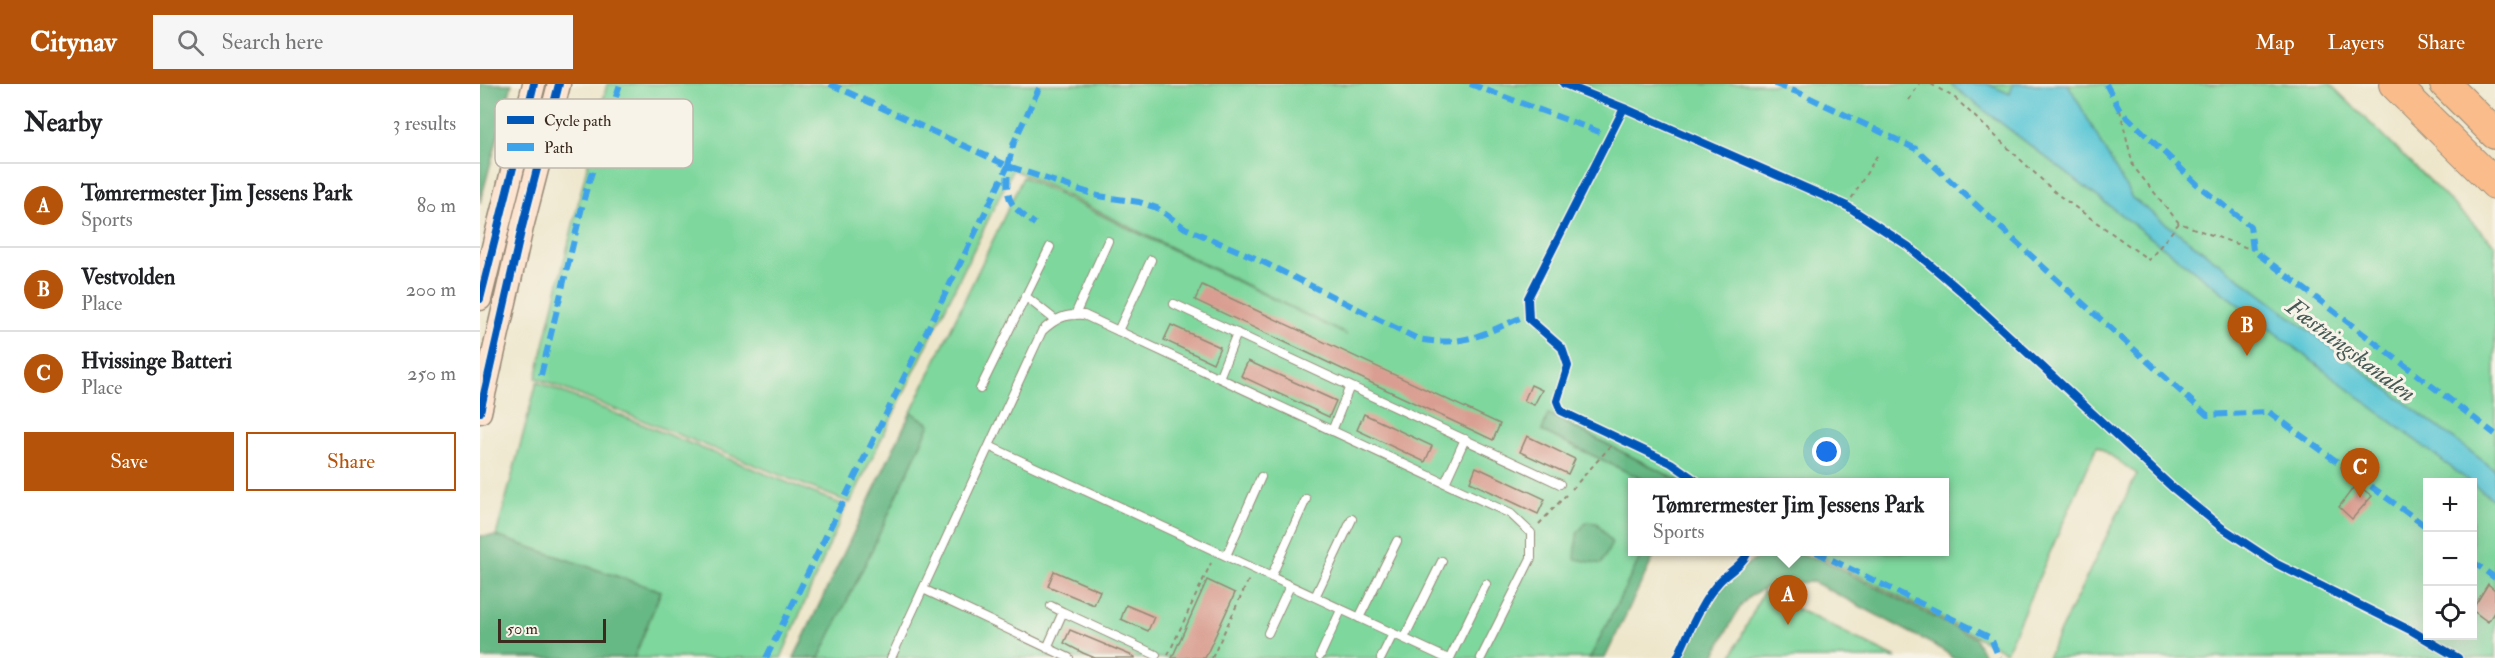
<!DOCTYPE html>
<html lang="en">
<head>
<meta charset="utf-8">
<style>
  body { margin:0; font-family:"IM FELL Double Pica",serif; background:#f6f6f6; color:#202124 }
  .controls { position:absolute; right:18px; bottom:18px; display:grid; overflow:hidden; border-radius:0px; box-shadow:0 6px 24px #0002 }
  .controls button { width:54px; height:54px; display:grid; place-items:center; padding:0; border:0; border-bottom:2px solid #e0e0e0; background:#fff; color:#202124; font:30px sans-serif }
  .scale { position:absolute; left:18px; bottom:15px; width:108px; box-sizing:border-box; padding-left:6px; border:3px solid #3b2a1e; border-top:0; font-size:16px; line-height:21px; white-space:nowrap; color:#3b2a1e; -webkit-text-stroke:4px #f7f3e8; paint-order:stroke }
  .you { position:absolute; left:1347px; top:368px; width:21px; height:21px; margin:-15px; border:4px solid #fff; border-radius:50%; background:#1a73e8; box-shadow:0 0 0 9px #1a73e833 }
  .badge { display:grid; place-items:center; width:39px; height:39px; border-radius:50%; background:#b45309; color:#fff; font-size:20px; font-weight:700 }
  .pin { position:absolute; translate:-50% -50px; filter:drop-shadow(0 2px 3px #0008) }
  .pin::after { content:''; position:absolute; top:32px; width:21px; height:18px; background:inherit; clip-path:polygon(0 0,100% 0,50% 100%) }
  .popup { position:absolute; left:1148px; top:394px; width:321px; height:78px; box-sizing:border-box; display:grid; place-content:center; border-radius:0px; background:#fff; filter:drop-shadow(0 2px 4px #0005); font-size:20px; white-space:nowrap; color:#757577 }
  .popup b { font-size:22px; color:#202124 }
  .popup::after { content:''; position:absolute; left:50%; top:100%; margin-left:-12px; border:12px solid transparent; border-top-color:#fff }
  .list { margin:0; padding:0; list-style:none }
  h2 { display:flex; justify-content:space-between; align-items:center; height:78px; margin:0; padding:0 24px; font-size:26px }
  h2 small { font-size:20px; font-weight:400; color:#757577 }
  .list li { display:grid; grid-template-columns:39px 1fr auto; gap:18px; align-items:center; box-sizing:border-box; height:84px; padding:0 24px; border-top:2px solid #e0e0e0 }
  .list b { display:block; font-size:22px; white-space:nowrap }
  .list p { margin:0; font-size:20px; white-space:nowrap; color:#757577 }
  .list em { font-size:20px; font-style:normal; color:#757577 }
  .actions { display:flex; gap:12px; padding:18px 24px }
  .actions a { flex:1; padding:14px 0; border:2px solid #b45309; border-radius:0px; text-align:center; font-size:21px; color:#b45309 }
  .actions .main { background:#b45309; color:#fff }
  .icon { flex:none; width:33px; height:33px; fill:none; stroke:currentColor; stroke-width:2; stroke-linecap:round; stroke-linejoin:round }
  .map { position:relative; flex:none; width:2015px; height:574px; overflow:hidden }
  header { display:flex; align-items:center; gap:36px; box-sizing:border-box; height:84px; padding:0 30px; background:#b45309; color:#fff }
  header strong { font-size:28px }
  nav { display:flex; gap:33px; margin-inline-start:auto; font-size:21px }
  .search { width:420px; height:54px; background:#f6f6f6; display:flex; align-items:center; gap:15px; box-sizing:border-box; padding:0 21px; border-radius:0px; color:#757577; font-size:22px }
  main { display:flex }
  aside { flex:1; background:#fff }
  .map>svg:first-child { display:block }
  .green { fill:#7ed79d; stroke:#5c805e; stroke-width:1.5; fill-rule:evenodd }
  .forest { fill:#66b884; stroke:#507151; stroke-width:1.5 }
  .water { fill:#5cc7d6; stroke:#4c787a; stroke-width:1.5 }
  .building { fill:#d99e91 }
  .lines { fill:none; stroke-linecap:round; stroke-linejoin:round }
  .lane-casing { stroke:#948874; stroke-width:10 }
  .secondary-casing { stroke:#948874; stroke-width:25 }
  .highway-casing { stroke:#948874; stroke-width:32 }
  .path { stroke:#948874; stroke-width:2; stroke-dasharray:4.5 4.5; stroke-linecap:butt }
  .lane { stroke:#fff; stroke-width:8 }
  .secondary { stroke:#fde4d1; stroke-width:22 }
  .highway { stroke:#fabc8b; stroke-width:30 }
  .quiet { stroke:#3fa3ea; stroke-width:6; stroke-dasharray:12 6; stroke-linecap:butt }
  .cycleway-casing { stroke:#f7f3e8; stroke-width:11 }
  .cycleway { stroke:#0057b8; stroke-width:8 }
  .labels { text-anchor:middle; stroke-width:6; stroke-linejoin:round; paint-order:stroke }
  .water-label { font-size:24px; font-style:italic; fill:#455955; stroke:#f7f3e8 }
  .key { fill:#f7f3e8; stroke:#bfb7ab; stroke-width:1.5 }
  .key-label { font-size:16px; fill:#3b2a1e }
</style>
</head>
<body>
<header>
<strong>Citynav</strong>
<div class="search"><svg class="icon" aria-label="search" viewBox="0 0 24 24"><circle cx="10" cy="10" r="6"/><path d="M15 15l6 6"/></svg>Search here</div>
<nav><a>Map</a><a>Layers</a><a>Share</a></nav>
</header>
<main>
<aside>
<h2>Nearby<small>3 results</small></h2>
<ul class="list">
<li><span class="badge">A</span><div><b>Tømrermester Jim Jessens Park</b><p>Sports</p></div><em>80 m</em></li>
<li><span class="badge">B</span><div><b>Vestvolden</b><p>Place</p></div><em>200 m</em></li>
<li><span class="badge">C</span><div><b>Hvissinge Batteri</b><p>Place</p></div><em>250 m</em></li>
</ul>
<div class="actions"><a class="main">Save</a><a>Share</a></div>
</aside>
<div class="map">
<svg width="2015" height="574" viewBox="0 0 2015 574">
  <rect width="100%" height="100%" fill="#f7f3e8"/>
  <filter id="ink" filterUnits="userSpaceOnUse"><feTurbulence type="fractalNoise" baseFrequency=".0167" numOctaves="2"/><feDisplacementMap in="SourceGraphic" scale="12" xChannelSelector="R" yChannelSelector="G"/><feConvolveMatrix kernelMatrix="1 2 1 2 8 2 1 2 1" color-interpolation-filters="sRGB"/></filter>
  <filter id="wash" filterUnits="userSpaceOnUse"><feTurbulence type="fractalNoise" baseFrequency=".008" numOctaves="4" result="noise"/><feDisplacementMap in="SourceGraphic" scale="24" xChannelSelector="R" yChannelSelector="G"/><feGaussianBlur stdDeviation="1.35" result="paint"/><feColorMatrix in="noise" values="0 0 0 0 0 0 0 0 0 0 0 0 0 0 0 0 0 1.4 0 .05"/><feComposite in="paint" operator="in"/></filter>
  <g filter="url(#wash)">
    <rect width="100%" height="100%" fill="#eee6cb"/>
    <!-- green -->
    <path class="green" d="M127 0H1850L2015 161V574H1567L1657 390 1617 362 1526 568 1333 468H1464V398H1201L1069 330 1062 347 1168 398H1152V468H1163L1110 574H314L543 93 867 251 533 85 370 419 56 294ZM1948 398H1992V552H1948Z
      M57 298 366 422 301 574H154L181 507 16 452Z
      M1283 508 1416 574H1251Z"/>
    <!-- forest -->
    <path class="forest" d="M0 0H32L0 119Z
      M431 328 450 340 391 468 339 574H314Z
      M1068 330 1201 398H1168L1062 347Z
      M1106 438 1117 439 1132 459 1121 480 1095 475 1097 450Z
      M0 452H16L181 507 154 574H0Z
      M1163 468H1176L1125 574H1110Z
      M1309 468 1341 475 1495 554 1505 574H1472L1468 569 1452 560 1334 498C1312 499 1282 499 1266 516 1257 524 1240 561 1233 574H1203C1220 539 1238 492 1277 475 1286 471 1299 470 1309 468Z"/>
    <!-- water -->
    <path class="water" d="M1470 0H1507L1530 10 1533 0H1588L1652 114 2015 386V417Z"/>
    <g id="blocks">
      <!-- building -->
      <path class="building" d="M722 201 1020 340 1013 356 715 216Z
        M691 241 740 263 733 279 684 256Z
        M768 277 856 317 849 333 761 292Z
        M1051 301 1062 306 1054 321 1044 317Z
        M884 330 952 362 945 378 877 346Z
        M1047 352 1095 375 1088 390 1040 368Z
        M996 383 1065 415 1058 430 990 398Z
        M1876 400 1892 412 1872 435 1859 423Z
        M574 487 620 507 614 521 568 502Z
        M727 496 755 509 725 574H692Z
        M2008 500 2015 506V527L2008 538 1992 526Z
        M646 521 674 533 668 547 641 535Z
        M590 546 655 573V574H615L603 569 584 559Z"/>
    </g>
  </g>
  <g filter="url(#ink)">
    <use href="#blocks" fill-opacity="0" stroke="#948874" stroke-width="1.5"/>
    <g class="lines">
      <!-- lane casing -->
      <g class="lane-casing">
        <path id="lane" d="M545 212 574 235
          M694 220 1080 400
          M595 231 628 157
          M638 247 671 176
          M739 294 757 249
          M500 305 570 163
          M852 347 870 302
          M509 362 966 574
          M965 399 985 355
          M746 472 781 393
          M791 493 826 415
          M443 505 589 574
          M835 513 872 435
          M571 522 583 528
          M879 534 917 457
          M788 549 810 502
          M924 554 962 477
          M567 564 583 528 676 571
          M840 572 861 526
          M411 574 562 247C576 234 585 230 604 231L1031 430 1051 449V474L1001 574
          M901 574 913 550
          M970 574 1006 500"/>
      </g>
      <!-- secondary casing -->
      <g class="secondary-casing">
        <path id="secondary" d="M0 215 54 0
          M0 328 42 143 79 0"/>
      </g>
      <!-- highway casing -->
      <g class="highway-casing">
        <path id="highway" d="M1914 0 2015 100
          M1965 0 2015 50"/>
      </g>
      <!-- path -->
      <path class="path" d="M1451 0 1475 14 1577 110 1669 176 1699 139
        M1429 16 1439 0
        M1640 26 1653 82 1699 139 1773 166
        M1367 122 1398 70
        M1092 405 1138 354
        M1059 440 1086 411
        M688 571 731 479
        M732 574 769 495"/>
      <!-- lane -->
      <use href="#lane" class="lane"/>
      <!-- secondary -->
      <use href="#secondary" class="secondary"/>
      <!-- highway -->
      <use href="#highway" class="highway"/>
      <!-- quiet -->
      <path class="quiet" d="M350 0 528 82 618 112 659 118 677 124 705 144 775 174 938 255C985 264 1007 248 1049 230
        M990 0 1130 52
        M1295 0 1322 10 1436 65 1587 205 1727 331 1789 328 1948 444
        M1626 0 1640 26 1720 103 1770 142 1773 166 2015 350
        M528 82 534 58 561 0
        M61 291 106 107 140 0
        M1336 468 1511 554 1519 574
        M1992 477 2015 494
        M286 574 528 82C526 116 527 120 555 140"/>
      <!-- cycleway casing -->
      <g class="cycleway-casing">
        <path id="cycleway" d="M1084 0 1144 24 1367 122 1428 162 1483 209 1693 404 1741 443 1797 480 1932 547 1978 574
          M1144 24 1048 214 1049 235 1082 264 1088 282 1077 317 1081 327 1191 379 1218 398
          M0 215 54 0
          M0 328 42 143 79 0
          M1197 574C1209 549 1220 519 1239 498 1249 487 1262 482 1268 468"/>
      </g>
      <!-- cycleway -->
      <use href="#cycleway" class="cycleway"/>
    </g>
  </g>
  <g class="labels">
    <!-- water labels -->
    <g class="water-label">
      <text transform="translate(1871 266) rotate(37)" y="8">Fæstningskanalen</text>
    </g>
  </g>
  <!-- legend -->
  <rect x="15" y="15" width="198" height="69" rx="9" class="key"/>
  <rect x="27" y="32" width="27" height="8" fill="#0057b8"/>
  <rect x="27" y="59" width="27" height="8" fill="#3fa3ea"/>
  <g class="key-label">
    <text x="64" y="42">Cycle path</text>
    <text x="64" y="69">Path</text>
  </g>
</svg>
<div class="controls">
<button>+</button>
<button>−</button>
<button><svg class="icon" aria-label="locate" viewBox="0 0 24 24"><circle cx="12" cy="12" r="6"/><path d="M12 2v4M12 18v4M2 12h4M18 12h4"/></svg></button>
</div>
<div class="scale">50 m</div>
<div class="you"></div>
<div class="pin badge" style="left:1308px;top:541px">A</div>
<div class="popup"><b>Tømrermester Jim Jessens Park</b>Sports</div>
<div class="pin badge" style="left:1767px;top:272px">B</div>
<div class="pin badge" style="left:1880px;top:414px">C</div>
</div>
</main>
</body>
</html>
